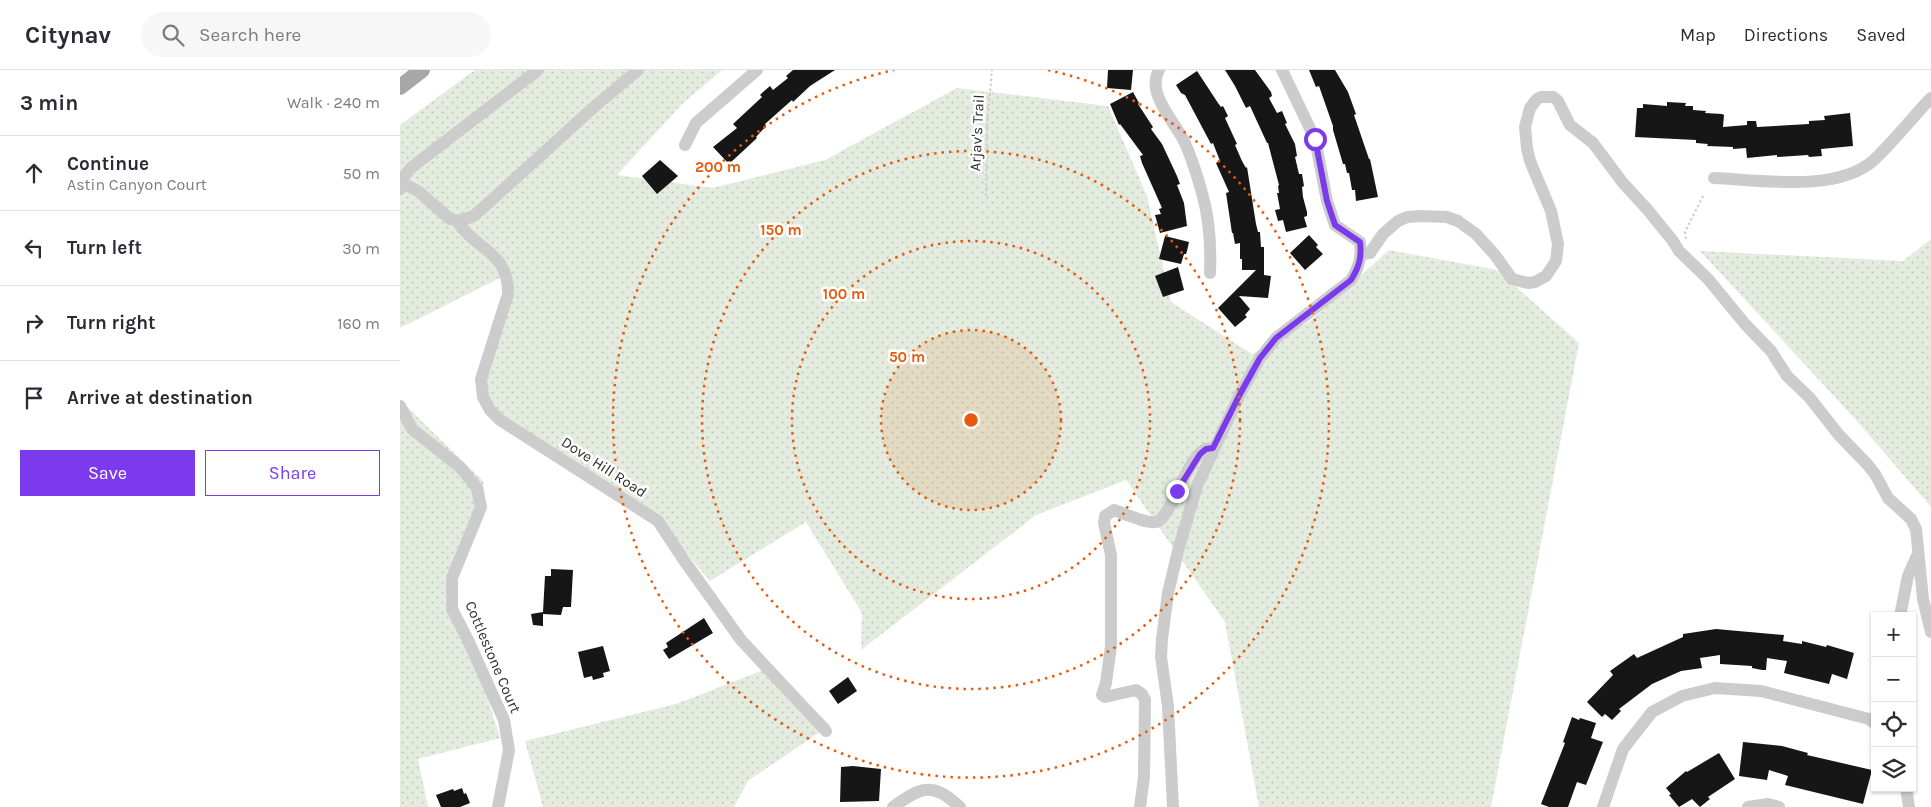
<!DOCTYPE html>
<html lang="en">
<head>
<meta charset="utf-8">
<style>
  body { margin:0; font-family:Karla,sans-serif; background:#f7f7f7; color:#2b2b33 }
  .controls { position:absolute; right:15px; bottom:15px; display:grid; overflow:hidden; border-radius:0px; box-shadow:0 1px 4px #0004 }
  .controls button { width:45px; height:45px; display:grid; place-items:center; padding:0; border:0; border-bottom:1px solid #e1e1e2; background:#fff; color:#2b2b33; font:25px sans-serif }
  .stop { position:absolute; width:15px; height:15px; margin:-11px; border:4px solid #7c3aed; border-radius:50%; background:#fff }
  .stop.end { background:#7c3aed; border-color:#fff; box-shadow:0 1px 5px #0008 }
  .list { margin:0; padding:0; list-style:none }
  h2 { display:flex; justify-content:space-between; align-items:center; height:65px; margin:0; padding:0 20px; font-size:21px }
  h2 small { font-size:16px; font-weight:400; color:#7c7c81 }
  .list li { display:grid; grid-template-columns:32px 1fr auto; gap:15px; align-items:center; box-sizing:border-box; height:75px; padding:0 20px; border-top:1px solid #e1e1e2 }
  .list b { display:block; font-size:19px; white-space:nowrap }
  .list p { margin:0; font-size:16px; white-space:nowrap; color:#7c7c81 }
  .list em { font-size:16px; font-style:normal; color:#7c7c81 }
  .actions { display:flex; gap:10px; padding:15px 20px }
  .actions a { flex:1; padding:11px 0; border:1px solid #7c3aed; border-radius:0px; text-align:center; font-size:18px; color:#7c3aed }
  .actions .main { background:#7c3aed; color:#fff }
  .icon { flex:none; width:28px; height:28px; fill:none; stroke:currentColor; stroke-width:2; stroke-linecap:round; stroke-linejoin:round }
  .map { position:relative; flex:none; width:1531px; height:737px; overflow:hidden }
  header { display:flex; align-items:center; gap:30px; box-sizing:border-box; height:70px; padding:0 25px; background:#fff; border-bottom:1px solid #e1e1e2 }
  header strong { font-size:24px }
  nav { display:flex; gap:28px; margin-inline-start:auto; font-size:18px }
  .search { width:350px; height:45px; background:#f7f7f7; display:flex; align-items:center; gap:12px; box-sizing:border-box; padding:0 18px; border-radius:28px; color:#7c7c81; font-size:19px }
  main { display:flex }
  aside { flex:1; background:#fff }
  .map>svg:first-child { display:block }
  .grass { fill:url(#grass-dots) }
  .building { fill:#161616 }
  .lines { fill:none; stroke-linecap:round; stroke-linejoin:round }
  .path { stroke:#ccc; stroke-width:2; stroke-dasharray:2.5 2.5; stroke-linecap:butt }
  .minor { stroke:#ccc; stroke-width:12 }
  .major { stroke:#a7a7a7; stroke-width:16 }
  .route { stroke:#7c3aed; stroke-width:6 }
  .ring { fill:none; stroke:#e8590c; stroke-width:2.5; stroke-dasharray:2.5 5 }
  .labels { text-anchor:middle; stroke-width:5; stroke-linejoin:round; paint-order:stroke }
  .street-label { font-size:15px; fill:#2f2f2f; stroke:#fff }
  .centre { fill:#e8590c; stroke:#fff; stroke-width:2.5 }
  .ring-label { font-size:15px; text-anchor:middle; font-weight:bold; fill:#e8590c; stroke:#fff; stroke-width:5; stroke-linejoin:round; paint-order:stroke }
</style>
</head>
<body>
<header>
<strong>Citynav</strong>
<div class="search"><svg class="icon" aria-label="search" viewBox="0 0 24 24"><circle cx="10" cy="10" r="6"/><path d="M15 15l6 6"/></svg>Search here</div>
<nav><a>Map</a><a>Directions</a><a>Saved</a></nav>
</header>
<main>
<aside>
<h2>3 min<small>Walk · 240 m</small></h2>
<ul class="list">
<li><svg class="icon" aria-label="ahead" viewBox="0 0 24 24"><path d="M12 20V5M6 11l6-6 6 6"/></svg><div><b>Continue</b><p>Astin Canyon Court</p></div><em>50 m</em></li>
<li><svg class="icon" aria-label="left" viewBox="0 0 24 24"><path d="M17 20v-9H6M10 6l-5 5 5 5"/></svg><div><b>Turn left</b></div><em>30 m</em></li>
<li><svg class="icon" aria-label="right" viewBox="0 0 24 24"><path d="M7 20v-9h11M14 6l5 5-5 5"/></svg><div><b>Turn right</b></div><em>160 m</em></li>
<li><svg class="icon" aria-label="arrive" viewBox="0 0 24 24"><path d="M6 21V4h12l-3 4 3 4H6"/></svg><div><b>Arrive at destination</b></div></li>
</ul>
<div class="actions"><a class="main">Save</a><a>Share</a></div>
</aside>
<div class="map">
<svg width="1531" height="737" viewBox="0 0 1531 737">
  <defs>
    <pattern id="grass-dots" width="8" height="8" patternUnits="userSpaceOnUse" patternTransform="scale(1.25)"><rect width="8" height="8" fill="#e3ecde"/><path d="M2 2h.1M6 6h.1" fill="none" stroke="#c3cbbf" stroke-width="1.8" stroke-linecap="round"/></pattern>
  </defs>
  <rect width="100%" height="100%" fill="#fff"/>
  <!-- grass -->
  <path class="grass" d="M75 0H322L282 34 217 105 313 118 425 90 557 18 708 36 747 126 771 232 852 284 910 251 989 180 1097 200 1179 273 1091 737H859L825 552 726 410 636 445 461 580 462 543 406 452 310 511 266 460 105 351 86 330 87 302 106 205 0 258V55Z
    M1531 169V437L1457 351 1300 181 1503 191Z
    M0 330 83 411 86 436 52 523 78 596 100 668 18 689 28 737H0Z
    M371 597 430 655 348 711 334 737H143L125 671 276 634Z"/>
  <!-- building -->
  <path class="building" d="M393 0H435L410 16 393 32 392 30 365 54 366 56 356 67 357 68 329 94 313 77 337 58 333 54 362 27 360 25 363 22 370 16 373 20 388 8 386 6Z
    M708 0H733L731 20 707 18Z
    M825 0H855L871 22 872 26 869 28 877 43 882 41 887 53 885 54 895 74 897 86 895 87 899 104H902L904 116 902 117 903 127 907 142V146L904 147 907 157 886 162 883 150 878 151 875 140 880 139 877 123H879L878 116 879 115 868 73H867L850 36 846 38 835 16Z
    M909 0H935L948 22 956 44 954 45 969 89H970L978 127 956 131 955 120H952L949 103H947L945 94H943L933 60V56L919 16 916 17Z
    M797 1 818 33 821 37 823 36 828 46 825 48 837 74 835 75 842 91 846 98 847 97 856 154 858 162H860L861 177H864V205L871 206 868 228 839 226 850 239 845 245 847 247 835 257 818 238 856 200H842V189H840V173L835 174 833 163H832L826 123 829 122 816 93 820 91 813 73 811 74 785 25 781 23 776 15Z
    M733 22 739 33 738 34 751 54 753 57 751 59 762 74 777 106 780 114 777 115 784 133 787 156 760 163 755 145 761 144 759 139 762 138 742 93 740 86 743 85 720 54 719 55 710 34Z
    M1267 32 1286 33 1285 36H1293V40L1306 41 1305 43 1322 44 1324 45 1323 57 1347 55V51H1356L1357 57 1409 54V51L1425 50 1424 46 1450 43 1453 76 1421 79 1422 86 1409 87 1408 85 1377 87V85L1347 88 1346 78 1333 79V77L1307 76 1308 74 1296 73V70L1235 67 1237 38H1243V34L1267 36Z
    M260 90 278 106 257 124 242 106Z
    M909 165 918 175 916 177 923 184 905 200 890 183Z
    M765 166 789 172 787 181 786 184H784L781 194 759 189Z
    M778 197 784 220 763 227 755 206Z
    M151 499 173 500 171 537H163L161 545 143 544V556L133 555 131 544 143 542 145 506H151Z
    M304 548 313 563 269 589 263 580 268 577 266 573Z
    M1316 559 1384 565 1383 571 1402 574V571L1426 577 1427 575 1454 583 1447 609 1432 604 1429 614 1384 603 1387 591 1367 588 1366 600H1362L1352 598V596L1320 594V585L1300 588 1302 598 1281 601 1252 614 1219 639 1221 641 1212 650 1205 644 1202 647 1187 632 1213 605 1210 601 1234 584 1237 588 1283 567V564Z
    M203 576 210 601 203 603 204 607 193 610 192 606 184 608 178 582Z
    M448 607 457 621 438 634 429 621Z
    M1172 647 1179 650 1180 648 1196 653 1191 668 1203 672 1186 715 1177 712 1168 737H1149L1141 734 1165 673 1163 672Z
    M1343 672 1382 676 1408 683 1407 685 1472 700 1463 734 1385 715 1388 706 1369 700 1367 710 1339 706Z
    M1319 683 1335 709 1308 727 1310 729 1300 737 1292 729 1279 737 1269 725 1271 724 1266 718 1286 701 1287 702Z
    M453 696 481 699 479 731 440 732 441 697Z
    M62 718 64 724 66 723 70 733 60 737H41L36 725 53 719 54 721Z"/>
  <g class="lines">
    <!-- path -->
    <path class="path" d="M586 126 587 56 592 0
      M1286 169 1285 162 1304 124"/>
    <!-- minor -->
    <path class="minor" d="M759 0C746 22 773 50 783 69 791 85 797 105 802 123 809 147 811 178 810 203
      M285 75 296 53 357 0
      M1314 108C1361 110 1437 123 1474 90 1494 71 1512 48 1531 28
      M2 113 18 121 50 149C60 152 66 149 75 145L194 37 238 0
      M0 119 5 105 12 97 138 0
      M57 151C75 180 109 181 108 224L81 309 83 327 90 340 100 350 258 451 283 489 341 570 426 661
      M962 184 970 183 983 164 998 151 1007 147 1020 146 1047 147 1058 151 1076 164 1095 185 1112 209 1128 213 1135 212 1146 206 1156 191 1158 174 1151 141 1130 91 1127 78 1125 57 1130 38 1137 29 1141 27H1153L1158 31 1170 55 1193 73 1223 113 1247 139 1273 171 1279 181 1308 209 1345 254 1371 281 1387 306 1409 327 1439 365 1467 394 1475 404 1488 428 1511 449 1516 459 1523 529 1531 562
      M0 336 12 359 60 397 77 418 81 437 52 508V539L68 570 104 650 109 680 98 737
      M1500 546 1508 506 1517 486
      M1506 718 1509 737
      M493 737C522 716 533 712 560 737
      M740 737 744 707 745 630 742 624 736 620 705 627 702 625 706 613 711 576V485L704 453 705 446 714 440C723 443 747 454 756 452 771 449 787 386 806 379 806 379 813 378 813 378
      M773 737 768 636 761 587 762 569 768 523 779 477 797 416 840 324 860 288 876 268 951 210C959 197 962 187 960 172L935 155 927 131 915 69 882 0
      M1203 737 1223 679 1252 642 1282 626 1315 618 1361 621 1469 649 1475 654
      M1348 737 1368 734 1379 737"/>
    <!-- major -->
    <path class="major" d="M0 17 22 0"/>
  </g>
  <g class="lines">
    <!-- route -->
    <path class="route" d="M777 421 800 384 806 379 813 378 840 324 860 288 876 268 951 210C959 197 962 187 960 172L935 155 927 131 915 69"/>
  </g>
  <!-- distance rings -->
  <circle cx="571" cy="350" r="90" fill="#e8590c" fill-opacity=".12"/>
  <g class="ring">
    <circle cx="571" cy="350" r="90"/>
    <circle cx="571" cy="350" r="179"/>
    <circle cx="571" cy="350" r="269"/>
    <path d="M648 0A358 358 0 1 1 494 0"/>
  </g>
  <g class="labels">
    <!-- street labels -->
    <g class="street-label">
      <text transform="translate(577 63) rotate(-87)" y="5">Arjav's Trail</text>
      <text transform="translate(204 397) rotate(33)" y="5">Dove Hill Road</text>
      <text transform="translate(93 587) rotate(67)" y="5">Cottlestone Court</text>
    </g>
  </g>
  <circle cx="571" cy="350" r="8" class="centre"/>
  <g class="ring-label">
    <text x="318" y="102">200 m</text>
    <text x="381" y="165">150 m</text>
    <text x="444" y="229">100 m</text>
    <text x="507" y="292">50 m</text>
  </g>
</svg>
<div class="controls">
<button>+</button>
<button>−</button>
<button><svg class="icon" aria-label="locate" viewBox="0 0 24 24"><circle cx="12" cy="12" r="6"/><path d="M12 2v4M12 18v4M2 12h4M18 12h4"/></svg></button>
<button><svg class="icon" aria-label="layers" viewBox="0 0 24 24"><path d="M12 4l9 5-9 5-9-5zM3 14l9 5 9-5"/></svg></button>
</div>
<div class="stop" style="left:915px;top:69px"></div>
<div class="stop end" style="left:777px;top:421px"></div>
</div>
</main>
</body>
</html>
